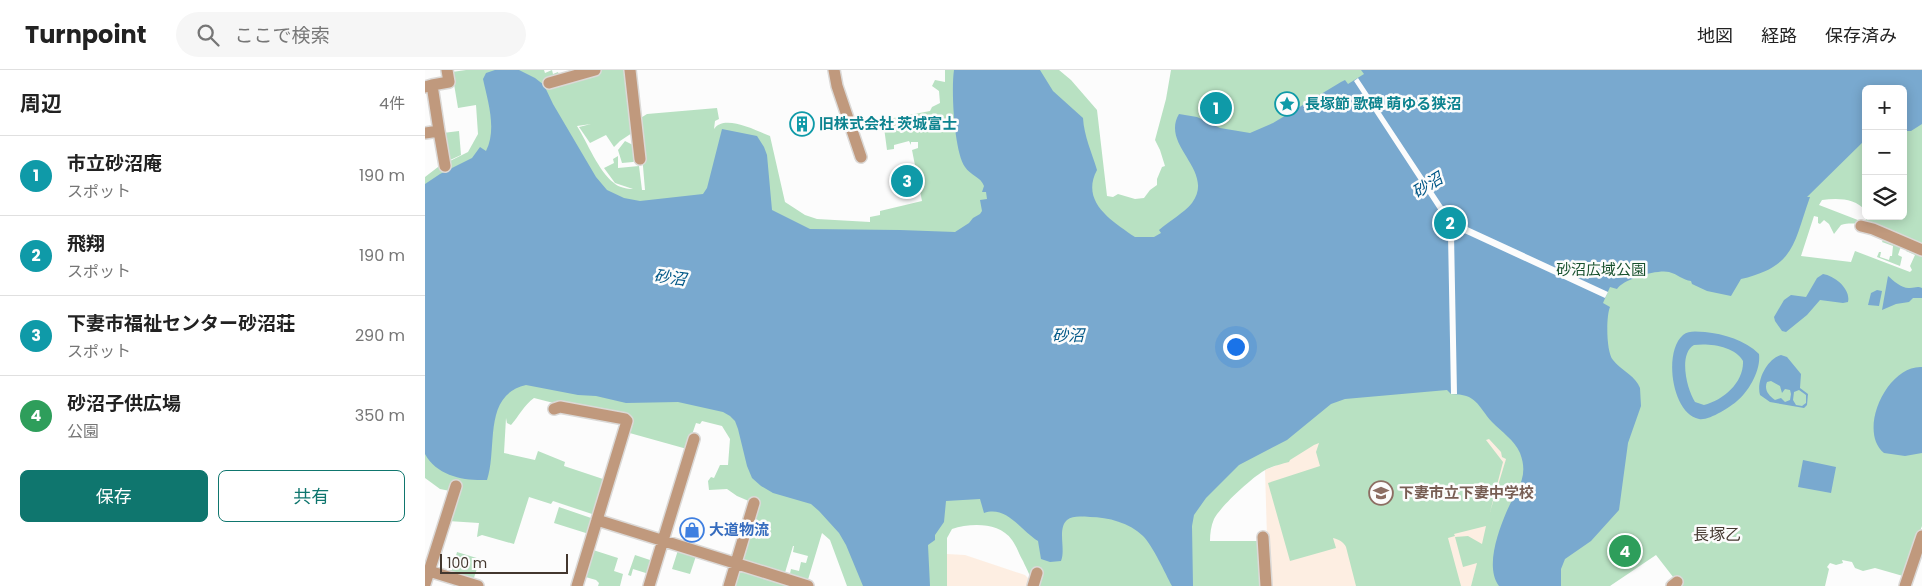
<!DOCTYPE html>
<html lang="ja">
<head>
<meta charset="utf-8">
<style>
  body { margin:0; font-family:Poppins,"Noto Sans JP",sans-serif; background:#f6f6f6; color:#222 }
  .controls { position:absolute; right:15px; top:15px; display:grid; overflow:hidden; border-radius:8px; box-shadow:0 2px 12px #0003 }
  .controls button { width:45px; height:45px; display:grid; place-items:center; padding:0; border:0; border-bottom:1px solid #e0e0e0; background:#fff; color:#222; font:25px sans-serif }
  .scale { position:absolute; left:15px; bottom:12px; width:128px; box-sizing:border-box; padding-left:5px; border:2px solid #43372e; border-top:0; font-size:14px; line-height:18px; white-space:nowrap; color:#43372e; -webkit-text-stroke:4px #fcfcfc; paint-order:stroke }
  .you { position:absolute; left:810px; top:276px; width:18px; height:18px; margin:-12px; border:4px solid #fff; border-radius:50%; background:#1a73e8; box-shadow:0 0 0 8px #1a73e833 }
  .badge { display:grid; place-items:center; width:32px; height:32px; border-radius:50%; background:#0f766e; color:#fff; font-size:16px; font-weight:700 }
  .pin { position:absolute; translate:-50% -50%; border:2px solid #fff; box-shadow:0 1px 5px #0006 }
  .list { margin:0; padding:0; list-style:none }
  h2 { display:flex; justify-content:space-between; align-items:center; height:65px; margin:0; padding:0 20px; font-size:21px }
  h2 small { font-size:16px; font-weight:400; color:#767676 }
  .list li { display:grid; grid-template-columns:32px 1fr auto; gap:15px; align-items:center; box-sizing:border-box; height:80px; padding:0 20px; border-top:1px solid #e0e0e0 }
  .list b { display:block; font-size:19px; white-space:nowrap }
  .list p { margin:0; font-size:16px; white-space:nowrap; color:#767676 }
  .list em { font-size:16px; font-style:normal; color:#767676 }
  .actions { display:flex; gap:10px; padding:15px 20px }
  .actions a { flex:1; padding:11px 0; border:1px solid #0f766e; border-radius:8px; text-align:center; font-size:18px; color:#0f766e }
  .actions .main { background:#0f766e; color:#fff }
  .icon { flex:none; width:28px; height:28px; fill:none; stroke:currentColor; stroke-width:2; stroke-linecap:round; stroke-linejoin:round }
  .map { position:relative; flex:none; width:1497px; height:516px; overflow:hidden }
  header { display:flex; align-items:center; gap:30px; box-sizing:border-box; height:70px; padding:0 25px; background:#fff; border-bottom:1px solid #e0e0e0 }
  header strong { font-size:24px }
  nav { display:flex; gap:28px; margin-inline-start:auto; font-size:18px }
  .search { width:350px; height:45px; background:#f6f6f6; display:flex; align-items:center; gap:12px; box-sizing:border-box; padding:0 18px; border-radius:28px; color:#767676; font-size:19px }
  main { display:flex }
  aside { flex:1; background:#fff }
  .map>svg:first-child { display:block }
  .built { fill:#fdeee2 }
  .green { fill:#b8e1c2; fill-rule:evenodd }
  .water { fill:#79a9cf; fill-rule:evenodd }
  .pier { fill:#fcfcfc }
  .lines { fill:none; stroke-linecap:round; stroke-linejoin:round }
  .minor-casing { stroke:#dbd9d7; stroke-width:14 }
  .minor { stroke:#c0997d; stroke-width:11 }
  .labels { text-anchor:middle; stroke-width:5; stroke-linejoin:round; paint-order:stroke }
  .culture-label { font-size:15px; font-weight:bold; fill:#0d838f; stroke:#fcfcfc; text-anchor:start }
  .park-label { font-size:15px; fill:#18512e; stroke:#fcfcfc }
  .education-label { font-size:15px; font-weight:bold; fill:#785e54; stroke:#fcfcfc; text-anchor:start }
  .shop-label { font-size:15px; font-weight:bold; fill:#366cbe; stroke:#fcfcfc; text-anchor:start }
  .water-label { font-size:16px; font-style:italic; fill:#015787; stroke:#fcfcfc }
  .neighbourhood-label { font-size:16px; fill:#43372e; stroke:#fcfcfc }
</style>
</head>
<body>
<header>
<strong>Turnpoint</strong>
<div class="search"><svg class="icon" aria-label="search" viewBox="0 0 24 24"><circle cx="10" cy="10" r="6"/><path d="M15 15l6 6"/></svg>ここで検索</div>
<nav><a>地図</a><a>経路</a><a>保存済み</a></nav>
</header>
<main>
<aside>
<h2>周辺<small>4件</small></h2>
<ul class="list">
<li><span class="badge" style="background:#0f9aa8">1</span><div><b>市立砂沼庵</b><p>スポット</p></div><em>190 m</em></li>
<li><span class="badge" style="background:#0f9aa8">2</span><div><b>飛翔</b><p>スポット</p></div><em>190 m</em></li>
<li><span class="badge" style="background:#0f9aa8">3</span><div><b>下妻市福祉センター砂沼荘</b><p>スポット</p></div><em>290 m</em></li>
<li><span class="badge" style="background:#2e9e5b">4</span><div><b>砂沼子供広場</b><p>公園</p></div><em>350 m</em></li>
</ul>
<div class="actions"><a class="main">保存</a><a>共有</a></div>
</aside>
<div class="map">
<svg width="1497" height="516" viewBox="0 0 1497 516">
  <rect width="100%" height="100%" fill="#fcfcfc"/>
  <!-- built -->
  <path class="built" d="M1015 340H1023L1054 358 1082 387 1046 516H848L843 501 840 400 862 391 935 345Z
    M522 484 540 485 600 505 604 509 603 516H522Z"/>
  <!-- green -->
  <path class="green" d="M41 0H119L120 3 127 0 128 4 133 2 135 7 174 0H203L208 51 204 52 208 56 207 63 195 71 189 77 181 65 165 73 154 57 166 54 152 56C162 72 174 102 189 113 193 117 202 119 208 119L190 113 179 98 189 93 188 89 193 86V98L214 96 217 120H220L214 49 222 44 292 38 294 49 290 51 289 59C299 44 330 60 345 66L360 132 380 145 392 149 445 152V147L455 145V141L497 131 487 80 493 78V72H486V75L484 71 469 75V79L462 80 458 50 505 41 507 37 515 33 514 21 507 16 510 10 520 12V0H634L646 10 672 40 682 126 688 127 693 124 710 129 719 128 725 120 732 115V109L737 97 740 96 735 80 730 70 741 29 746 0H1497V176L1477 173 1473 185 1477 187 1475 196 1452 187 1454 182H1456L1455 187 1464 190 1465 186H1467L1468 176 1457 172 1459 167 1440 152 1442 146H1478V19H1441V141C1430 128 1413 128 1397 130L1394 135 1438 152C1430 155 1423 152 1416 155L1409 164 1404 154 1399 150 1395 154 1393 153V147L1389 146 1376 186 1426 192 1430 181 1485 202 1487 200 1485 196 1490 185 1481 181 1484 176 1497 183V456L1478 506 1450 498 1438 501 1430 498 1427 492 1417 490 1418 493 1411 495 1405 493 1402 497 1404 499 1400 516H1247L1252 512 1231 485 1185 516H1046L1052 493 1038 497 1030 467 1043 466 1057 474 1061 456 1029 464 1030 466 1023 468 1036 516H931L921 477C919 472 913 469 908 468L911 478 865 491 843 413 895 396 891 382 894 373 889 375 865 390 864 392C856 394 849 396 842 399 828 406 795 437 789 449 786 456 785 463 785 471H835L837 516H608C606 506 602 500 598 491 594 484 592 477 587 470 574 452 546 453 527 459L522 468V516H422L405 470 397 463 382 513 364 508 366 499 374 501 376 492 381 493 383 486 368 482 369 476H368L359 506 315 492 333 435 312 426 302 419 284 420 283 411 286 407 289 408 295 395H303L305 369 297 356 277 351 275 354 271 353 262 379 201 362 203 352 109 328C99 335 94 346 86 355L82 353 81 348 79 383 110 390 113 381 140 392 139 396 181 410 170 445 128 431 126 434 104 427 89 474 57 465 52 467 54 453 23 451 25 421 15 419 0 408V107L13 97 43 82 53 64 51 35 33 38 27 2ZM1064 369 1076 382 1077 387 1081 389 1065 442 1078 392 1061 370Z
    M34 61 36 85 23 91 18 63Z
    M200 71 210 76 211 90 208 92 197 93 193 80Z
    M134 437 169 449 164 464 129 453Z
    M254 477 272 483 265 504 247 499Z
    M165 479 193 488 189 501 198 504 195 516H173L174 513 171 510 157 506Z
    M32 482 55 489 48 511 23 503 27 490H30Z
    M210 485 228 491 224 504 208 499 206 506 203 505Z
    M312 496 376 516H305Z"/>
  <!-- water -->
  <path class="water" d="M70 0H94L110 8 119 15 128 34 171 107 182 120 199 128 215 131 278 124 282 118 297 59 332 66 339 77 342 85 347 140 385 159 475 160 530 162 544 153 548 148 555 144 557 141 555 130 562 129 561 122H557L559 116C556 107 545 105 540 97 529 82 526 19 529 0H615L628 21 658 48C659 66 667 83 672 100 655 132 687 151 710 167H729L736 163 734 160C744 151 759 143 767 133 791 100 735 76 754 44L772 47 795 58 825 63 848 53 916 12 920 10 923 14 939 4 936 0H1497V54L1486 61H1478V19H1441V69L1382 127H1385C1368 175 1370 196 1316 209L1306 226 1282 221 1267 214 1266 211C1258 210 1252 204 1244 202 1233 199 1198 209 1192 219L1185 217 1178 233 1185 237C1181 246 1181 282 1188 290 1195 299 1207 304 1213 314L1215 318 1216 336 1203 373 1194 440 1166 471 1140 489 1136 499V516H1074C1060 498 1073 462 1081 443 1090 421 1105 409 1095 383 1089 370 1077 362 1067 352 1052 335 1052 324 1026 324L1022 320 920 329 906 334 862 370 814 395 781 428 769 445 767 456 768 516H747C740 503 728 476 718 466 705 453 683 447 665 447 658 447 648 445 642 450 632 459 641 479 636 491L625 492 616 489 613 471C596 461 582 435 559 443L555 429 521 431 519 452 510 465V470L503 475 505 516H438L421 475 414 463 394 441 386 434 348 423 336 416 327 408 322 396 313 359 310 351 305 346 298 342 253 332 201 333 171 326 153 325 101 315C57 325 73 378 62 410 39 411 12 406 0 384V114L15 104 47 88 55 77 61 81C72 59 63 32 58 9L61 3Z
    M1398 204C1410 206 1426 219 1423 232L1418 233 1395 230 1382 245 1361 262 1357 261 1350 251 1349 247 1359 230 1366 225 1381 227 1392 208Z
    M1463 206C1469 211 1477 219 1485 218 1490 218 1492 216 1497 218V228H1488L1484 232 1471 234 1457 240Z
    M1452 220 1457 221 1454 236 1443 235 1446 223Z
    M1280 262C1299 264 1320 270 1334 284 1336 300 1324 321 1312 331 1305 337 1284 351 1274 349 1247 344 1238 282 1258 265 1264 260 1273 262 1280 262ZM1269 275C1284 273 1310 276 1318 291 1319 312 1299 330 1279 335L1270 332C1262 320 1253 284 1269 275Z
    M1356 285 1362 287 1376 304 1375 318 1383 324 1382 335 1379 338 1345 332 1335 325C1331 311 1342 289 1356 285ZM1346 311 1355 316 1357 323 1360 319 1365 320 1366 324 1365 330 1360 332 1356 328 1350 330C1343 325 1339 319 1342 312ZM1374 320 1381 325V333L1377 336 1371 335 1368 330 1369 322Z
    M1497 297V383L1480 386 1459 383C1432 361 1462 295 1497 297Z
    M1378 390 1411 397 1406 423 1373 417Z"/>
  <!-- pier -->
  <path class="pier" d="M933 8 1021 141 1028 140 1035 144 1038 155 1183 222 1180 228 1035 161 1029 165 1032 324H1026L1023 165 1018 163 1014 158 1013 152 1016 144 929 11Z"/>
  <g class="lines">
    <!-- minor casing -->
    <g class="minor-casing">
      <path id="minor" d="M205 0 215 89
        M409 0 412 16 436 87
        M124 13 170 0
        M7 15 24 12 22 0
        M0 17 7 15 14 61
        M0 63 14 61 20 96
        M1436 156 1448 159 1497 180
        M129 339 135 337 200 349 202 351 152 516
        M172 450 383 516
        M838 467 841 516
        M4 501 53 516
        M0 514 31 416
        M224 516 269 369
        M304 516 329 433
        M608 516 612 503
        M1247 516 1252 512
        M1480 516 1497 466"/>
    </g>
    <!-- minor -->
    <use href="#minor" class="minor"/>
  </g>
  <!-- icons -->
  <defs>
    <g id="sight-ring" transform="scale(1.25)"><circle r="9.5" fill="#fcfcfc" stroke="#0f9aa8" stroke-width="1.5"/><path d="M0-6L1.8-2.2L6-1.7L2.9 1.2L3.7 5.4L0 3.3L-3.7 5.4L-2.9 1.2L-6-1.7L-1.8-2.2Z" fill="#0f9aa8"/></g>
    <g id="building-ring" transform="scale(1.25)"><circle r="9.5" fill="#fcfcfc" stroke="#0f9aa8" stroke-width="1.5"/><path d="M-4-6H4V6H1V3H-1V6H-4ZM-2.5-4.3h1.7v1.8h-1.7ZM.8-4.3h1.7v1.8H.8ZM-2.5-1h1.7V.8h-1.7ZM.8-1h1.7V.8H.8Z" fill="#0f9aa8"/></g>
    <g id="school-ring" transform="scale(1.25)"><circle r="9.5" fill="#fcfcfc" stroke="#8d6e63" stroke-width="1.5"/><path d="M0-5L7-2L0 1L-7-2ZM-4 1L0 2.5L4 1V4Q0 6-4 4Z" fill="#8d6e63"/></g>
    <g id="shop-ring" transform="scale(1.25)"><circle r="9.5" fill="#fcfcfc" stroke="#3f7fe0" stroke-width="1.5"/><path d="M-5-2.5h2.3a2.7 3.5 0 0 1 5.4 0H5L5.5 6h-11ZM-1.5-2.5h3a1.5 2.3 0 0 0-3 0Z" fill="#3f7fe0"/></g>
  </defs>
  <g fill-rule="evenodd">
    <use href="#sight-ring" x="862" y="34"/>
    <use href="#building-ring" x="377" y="54"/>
    <use href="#school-ring" x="956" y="423"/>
    <use href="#shop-ring" x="267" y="460"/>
  </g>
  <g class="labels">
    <!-- culture labels -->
    <g class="culture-label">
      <text x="880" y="39">長塚節 歌碑 萌ゆる狭沼</text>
      <text x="394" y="59">旧株式会社 茨城富士</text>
    </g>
    <!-- park labels -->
    <g class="park-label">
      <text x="1176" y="205">砂沼広域公園</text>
    </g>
    <!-- education labels -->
    <g class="education-label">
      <text x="974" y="428">下妻市立下妻中学校</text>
    </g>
    <!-- shop labels -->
    <g class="shop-label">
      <text x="284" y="465">大道物流</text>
    </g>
    <!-- water labels -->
    <g class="water-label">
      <text transform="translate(1002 115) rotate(-32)" y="6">砂沼</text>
      <text transform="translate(245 207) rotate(8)" y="6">砂沼</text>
      <text x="643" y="271">砂沼</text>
    </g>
    <!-- neighbourhood labels -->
    <g class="neighbourhood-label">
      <text x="1292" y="470">長塚乙</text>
    </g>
  </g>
</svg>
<div class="controls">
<button>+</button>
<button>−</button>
<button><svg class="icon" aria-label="layers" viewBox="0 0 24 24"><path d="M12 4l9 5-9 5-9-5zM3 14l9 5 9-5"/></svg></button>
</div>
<div class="scale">100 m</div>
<div class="you"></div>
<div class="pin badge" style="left:791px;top:38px;background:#0f9aa8">1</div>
<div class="pin badge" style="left:1025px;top:153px;background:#0f9aa8">2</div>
<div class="pin badge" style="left:482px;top:111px;background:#0f9aa8">3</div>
<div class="pin badge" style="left:1200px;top:481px;background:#2e9e5b">4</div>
</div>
</main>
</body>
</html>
